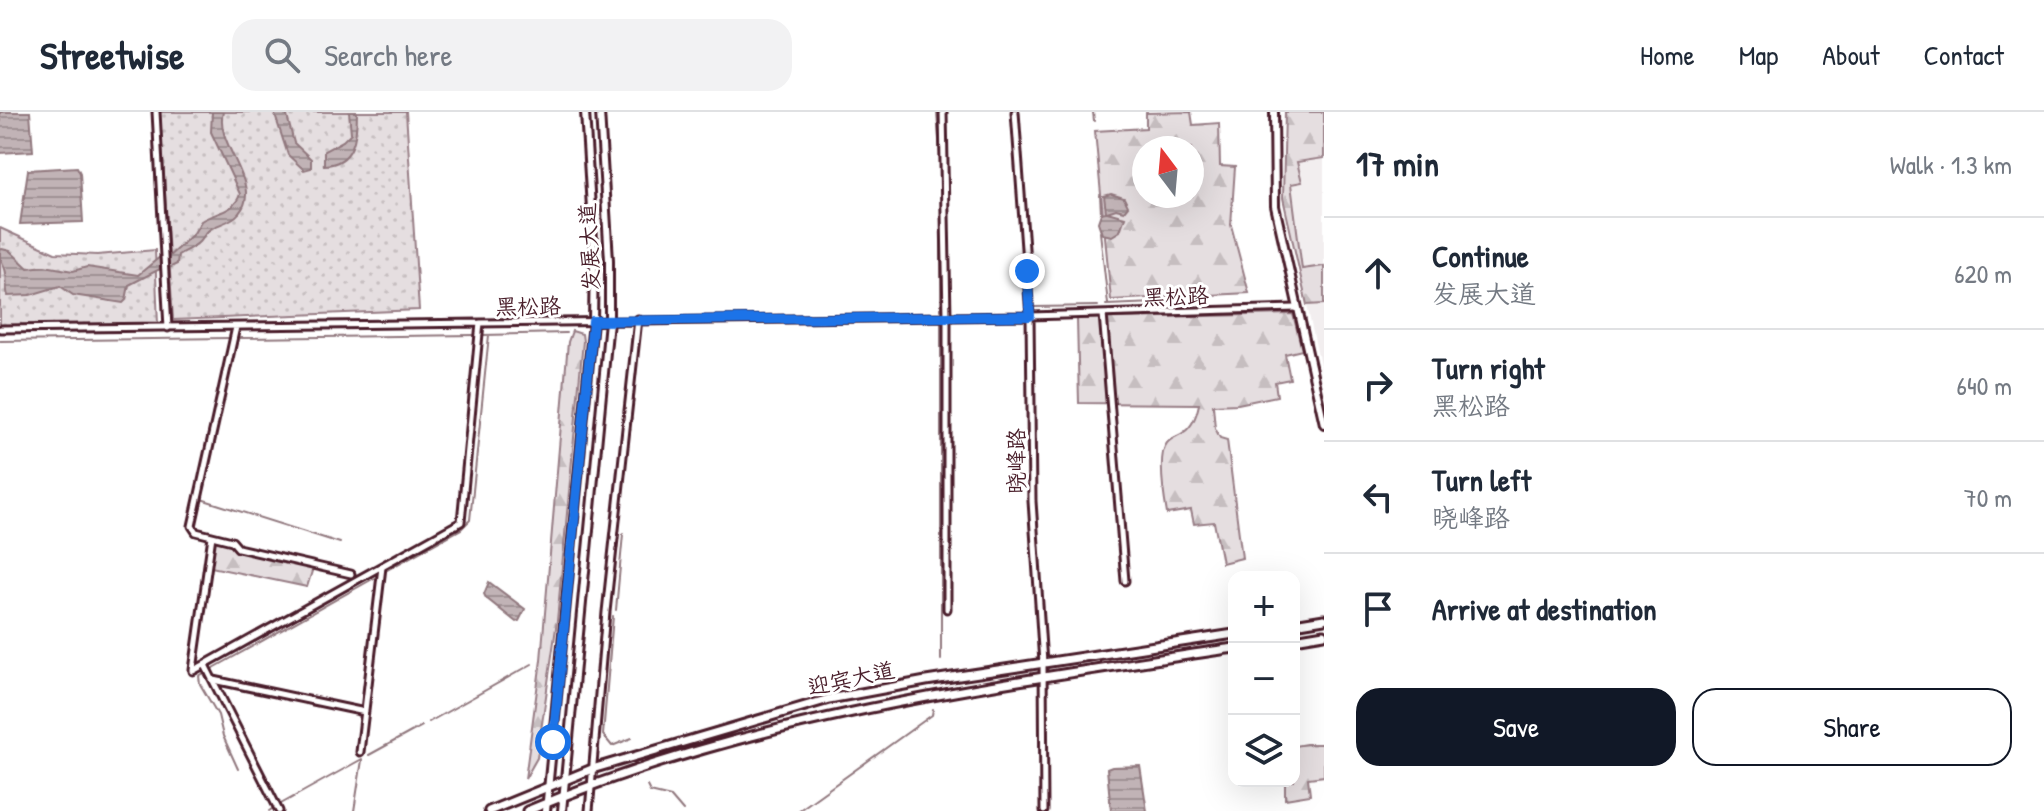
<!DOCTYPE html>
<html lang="en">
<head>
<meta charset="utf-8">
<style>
  body { margin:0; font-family:"Patrick Hand","LXGW WenKai TC",sans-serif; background:#f2f2f3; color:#1f2937 }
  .controls { position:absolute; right:24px; bottom:24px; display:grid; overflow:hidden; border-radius:16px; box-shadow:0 8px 32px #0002 }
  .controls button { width:72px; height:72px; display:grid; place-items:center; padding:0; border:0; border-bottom:2px solid #e0e1e3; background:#fff; color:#1f2937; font:40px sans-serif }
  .compass { position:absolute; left:1132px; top:24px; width:72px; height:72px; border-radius:50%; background:#fff; box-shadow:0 8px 32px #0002; rotate:344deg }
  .stop { position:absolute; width:24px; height:24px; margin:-18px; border:6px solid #1a73e8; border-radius:50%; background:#fff }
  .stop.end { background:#1a73e8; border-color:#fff; box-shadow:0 2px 8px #0008 }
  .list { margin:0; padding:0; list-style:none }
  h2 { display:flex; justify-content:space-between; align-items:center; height:104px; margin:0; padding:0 32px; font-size:34px }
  h2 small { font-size:26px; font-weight:400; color:#747a83 }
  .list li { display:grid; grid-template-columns:52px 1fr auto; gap:24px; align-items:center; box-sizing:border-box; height:112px; padding:0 32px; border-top:2px solid #e0e1e3 }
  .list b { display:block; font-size:30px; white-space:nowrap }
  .list p { margin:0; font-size:26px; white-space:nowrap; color:#747a83 }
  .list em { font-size:26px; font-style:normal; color:#747a83 }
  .actions { display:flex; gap:16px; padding:24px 32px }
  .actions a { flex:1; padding:18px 0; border:2px solid #111827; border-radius:24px; text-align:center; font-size:28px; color:#111827 }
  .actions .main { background:#111827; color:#fff }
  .icon { flex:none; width:44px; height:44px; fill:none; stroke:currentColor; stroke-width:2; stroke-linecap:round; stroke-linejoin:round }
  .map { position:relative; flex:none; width:1324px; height:699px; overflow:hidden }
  header { display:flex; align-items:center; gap:48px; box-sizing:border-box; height:112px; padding:0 40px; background:#fff; border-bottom:2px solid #e0e1e3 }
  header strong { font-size:38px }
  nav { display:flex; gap:44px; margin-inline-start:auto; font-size:28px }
  .search { width:560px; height:72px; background:#f2f2f3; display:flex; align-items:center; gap:20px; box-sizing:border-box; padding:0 28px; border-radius:24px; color:#747a83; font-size:30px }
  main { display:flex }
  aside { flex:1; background:#fff }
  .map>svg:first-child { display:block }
  .built { fill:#f2eeef }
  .grass { fill:url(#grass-dots); stroke:#987e86; stroke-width:2 }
  .forest { fill:url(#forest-firs); stroke:#987e86; stroke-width:2; fill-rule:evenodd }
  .water { fill:url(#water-rules); stroke:#91787e; stroke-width:2 }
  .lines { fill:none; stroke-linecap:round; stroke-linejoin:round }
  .stream { stroke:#91787e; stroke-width:2 }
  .minor-casing { stroke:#4a1f2b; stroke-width:11 }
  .major-casing { stroke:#4a1f2b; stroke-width:12 }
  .highway-casing { stroke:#4a1f2b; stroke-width:13 }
  .minor { stroke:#fff; stroke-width:5 }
  .major { stroke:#fff; stroke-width:6 }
  .highway { stroke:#fff; stroke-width:7 }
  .route { stroke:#1a73e8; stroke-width:10 }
  .labels { text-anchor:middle; stroke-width:6; stroke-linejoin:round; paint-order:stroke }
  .street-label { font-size:22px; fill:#4a1f2b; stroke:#fff }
</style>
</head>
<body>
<header>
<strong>Streetwise</strong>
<div class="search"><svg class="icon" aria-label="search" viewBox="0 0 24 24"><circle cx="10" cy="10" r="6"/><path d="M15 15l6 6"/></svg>Search here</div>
<nav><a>Home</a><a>Map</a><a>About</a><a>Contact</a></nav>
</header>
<main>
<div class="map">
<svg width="1324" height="699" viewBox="0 0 1324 699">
  <defs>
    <pattern id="grass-dots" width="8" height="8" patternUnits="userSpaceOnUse" patternTransform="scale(2)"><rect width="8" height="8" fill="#e5dee0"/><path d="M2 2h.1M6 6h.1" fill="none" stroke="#c6bec0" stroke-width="1.8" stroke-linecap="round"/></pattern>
    <pattern id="forest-firs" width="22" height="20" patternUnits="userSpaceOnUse" patternTransform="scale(2)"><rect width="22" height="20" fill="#e5dee0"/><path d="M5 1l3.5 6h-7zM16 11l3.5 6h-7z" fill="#c6bec0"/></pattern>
    <pattern id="water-rules" width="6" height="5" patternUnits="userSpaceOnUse" patternTransform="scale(2)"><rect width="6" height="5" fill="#c1b3b6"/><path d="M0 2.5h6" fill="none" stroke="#9f9194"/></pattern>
  </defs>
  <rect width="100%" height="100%" fill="#fff"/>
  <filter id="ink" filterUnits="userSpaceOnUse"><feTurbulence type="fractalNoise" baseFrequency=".0125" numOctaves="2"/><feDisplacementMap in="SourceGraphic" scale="16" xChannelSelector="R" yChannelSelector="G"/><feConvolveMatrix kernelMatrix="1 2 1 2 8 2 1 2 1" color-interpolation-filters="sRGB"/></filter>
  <g filter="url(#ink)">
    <!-- built -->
    <path class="built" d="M1285 0H1324V270L1283 86Z"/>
    <!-- grass -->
    <path class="grass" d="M160 0H406L419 198 173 208Z
      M0 116 55 141 97 143 155 138 158 213 0 215Z"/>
    <!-- forest -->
    <path class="forest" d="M1191 0 1193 13 1219 11 1220 54 1235 55 1231 113 1249 181 1111 188 1095 19 1146 16V1ZM1144 36H1192V84H1144Z
      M1285 0H1324V46L1297 50 1302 70 1291 72 1302 157 1324 154V192L1307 193 1283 86Z
      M1293 202 1302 238 1285 242 1290 267 1275 270 1277 284 1238 292 1213 293 1215 316 1220 326 1227 328 1242 446 1222 451 1214 410 1194 412 1191 398 1167 402C1164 385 1157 343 1167 331 1172 325 1179 324 1184 320 1193 314 1197 302 1199 292L1079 291 1077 207Z
      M572 219 582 222 583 229 557 509 537 646 525 667 541 548 568 230Z
      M214 428 230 432 237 439 313 456 307 475 211 455Z
      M1306 632H1324V664L1308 666 1310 683 1285 687V669H1294V634Z"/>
    <!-- water -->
    <path class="water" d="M0 0H30L33 39 0 41Z
      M212 0H223C214 32 264 73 239 101 232 110 221 111 212 116 206 119 204 125 199 130 193 136 184 139 178 143L177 152 167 157 166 147 194 121 201 109C215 100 234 101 240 82L211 20Z
      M274 0H286L294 31 311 47V56L304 58 288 43Z
      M349 0H357C357 25 354 52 324 53V39L343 29 351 21Z
      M77 55 80 61 83 110 20 112 28 58Z
      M1111 82 1124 86 1128 94 1124 99 1116 97 1107 100 1125 105 1120 119 1112 124 1102 122 1098 110 1101 101 1106 100 1104 84Z
      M2 137 10 139 28 156 45 154 73 159 87 155 138 163 161 144 162 156 129 173 126 188 123 191 73 183 60 174 30 183 8 184C5 175 8 165 5 157 2 148 0 149 0 138Z
      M489 470 525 497 519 509 516 510 486 486 484 482Z
      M1140 654 1147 699H1111L1107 657 1112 655Z"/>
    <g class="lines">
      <!-- stream -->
      <path class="stream" d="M937 0 941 56V198
        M1093 0 1094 9
        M1100 83 1101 101
        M1100 120 1108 192
        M1106 193 1207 189
        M1034 195 1098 194
        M483 223 566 221
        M237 226 475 223
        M0 229 229 226
        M201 387 340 431
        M385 459 461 417 470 408 489 223
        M616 498 623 422
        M613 504 603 623 612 634 632 626
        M941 548V206
        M212 557 378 464
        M204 561 199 564 200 572 218 603 223 624 238 657
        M429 610 532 552
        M369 643 422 614
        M647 674 650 680 671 685 683 699
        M279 693 362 647
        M269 699 272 697
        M354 699 362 648
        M798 699 932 603 933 597"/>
      <!-- minor casing -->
      <g class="minor-casing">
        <path id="minor" d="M156 0 168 216
          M943 0 947 204V497
          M1015 0 1030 204 1032 389 1043 551 1044 699
          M1103 202 1125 469
          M236 215 192 414 196 420 232 429 238 436 351 462
          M0 217 1030 204 1296 196
          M205 553 279 699
          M193 558 212 424
          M193 559 461 410 480 211
          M214 568 365 600
          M360 640 382 455
          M589 699 606 500 638 207"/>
      </g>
      <!-- major casing -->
      <g class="major-casing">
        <path id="major" d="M1274 0 1275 94 1324 312
          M546 699 593 209 594 144 585 0
          M562 699 609 209V148L600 0"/>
      </g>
      <!-- highway casing -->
      <g class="highway-casing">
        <path id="highway" d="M1294 512 1324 507
          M1294 527 1324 522
          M489 699 592 657 829 587 926 569 1234 522
          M527 699C751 604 995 572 1234 536"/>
      </g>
      <!-- minor -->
      <use href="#minor" class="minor"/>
      <!-- major -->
      <use href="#major" class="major"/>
      <!-- highway -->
      <use href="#highway" class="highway"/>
    </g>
  </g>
  <g class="lines" filter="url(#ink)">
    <!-- route -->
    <path class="route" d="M553 630 593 209 1030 204 1027 159"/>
  </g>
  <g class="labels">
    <!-- street labels -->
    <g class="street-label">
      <text transform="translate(589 135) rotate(-93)" y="8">发展大道</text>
      <text transform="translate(1176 184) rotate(-2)" y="8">黑松路</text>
      <text transform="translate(528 194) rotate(-1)" y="8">黑松路</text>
      <text transform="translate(1016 349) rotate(-90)" y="8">晓峰路</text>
      <text transform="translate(851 566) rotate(-12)" y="8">迎宾大道</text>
    </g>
  </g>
</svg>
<div class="controls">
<button>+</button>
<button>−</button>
<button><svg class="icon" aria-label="layers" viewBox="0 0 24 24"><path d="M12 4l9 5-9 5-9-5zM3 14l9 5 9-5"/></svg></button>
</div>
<svg class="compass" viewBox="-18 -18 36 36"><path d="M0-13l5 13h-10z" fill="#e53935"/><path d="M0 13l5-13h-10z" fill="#747a83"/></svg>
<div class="stop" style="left:553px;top:630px"></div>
<div class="stop end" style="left:1027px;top:159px"></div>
</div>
<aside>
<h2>17 min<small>Walk · 1.3 km</small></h2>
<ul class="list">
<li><svg class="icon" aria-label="ahead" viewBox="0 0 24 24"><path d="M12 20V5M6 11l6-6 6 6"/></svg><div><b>Continue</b><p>发展大道</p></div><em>620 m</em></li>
<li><svg class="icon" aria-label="right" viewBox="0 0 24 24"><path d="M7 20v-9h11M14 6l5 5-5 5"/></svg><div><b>Turn right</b><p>黑松路</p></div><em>640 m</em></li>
<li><svg class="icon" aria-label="left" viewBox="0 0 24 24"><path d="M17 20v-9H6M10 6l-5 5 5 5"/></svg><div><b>Turn left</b><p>晓峰路</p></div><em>70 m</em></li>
<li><svg class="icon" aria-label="arrive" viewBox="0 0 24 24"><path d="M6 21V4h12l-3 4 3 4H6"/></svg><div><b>Arrive at destination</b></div></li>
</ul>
<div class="actions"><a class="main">Save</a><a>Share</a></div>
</aside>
</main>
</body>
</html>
